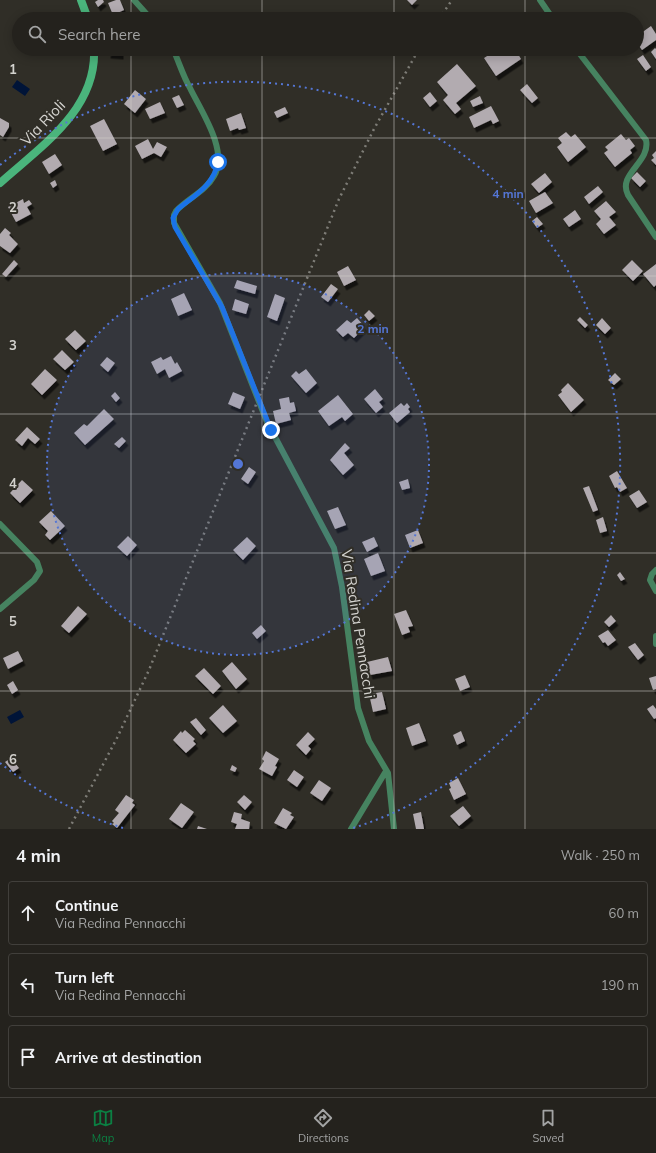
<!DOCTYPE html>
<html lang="en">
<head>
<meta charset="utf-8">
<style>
  body { margin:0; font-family:Mulish,sans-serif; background:#2c2a26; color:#f1f3f6 }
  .stop { position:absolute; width:12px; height:12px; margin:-9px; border:3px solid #1a73e8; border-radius:50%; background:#fff }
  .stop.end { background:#1a73e8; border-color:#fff; box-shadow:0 1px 4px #0008 }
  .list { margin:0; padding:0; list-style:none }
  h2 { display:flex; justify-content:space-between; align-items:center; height:52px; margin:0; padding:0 16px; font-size:17px }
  h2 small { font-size:13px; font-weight:400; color:#a3a4a4 }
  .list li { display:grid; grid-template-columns:26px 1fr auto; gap:12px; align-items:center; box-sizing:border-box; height:64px; margin:0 8px 8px; padding:0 8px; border:1px solid #413f3b; border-radius:4px }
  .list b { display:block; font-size:15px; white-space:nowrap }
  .list p { margin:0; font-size:13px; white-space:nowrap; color:#a3a4a4 }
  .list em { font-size:13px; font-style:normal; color:#a3a4a4 }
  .icon { flex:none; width:22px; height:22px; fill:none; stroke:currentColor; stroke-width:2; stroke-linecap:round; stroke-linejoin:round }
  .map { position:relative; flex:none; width:656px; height:829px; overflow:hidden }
  .search { position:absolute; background:#24221d; box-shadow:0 2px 10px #0003; left:12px; right:12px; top:12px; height:44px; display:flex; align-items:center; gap:10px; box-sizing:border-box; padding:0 14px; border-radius:22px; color:#a3a4a4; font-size:15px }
  .sheet { height:268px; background:#24221d }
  nav { display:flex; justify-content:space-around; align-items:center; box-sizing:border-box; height:56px; border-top:1px solid #413f3b; background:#24221d; font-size:11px; color:#a3a4a4 }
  nav a { display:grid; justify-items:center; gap:2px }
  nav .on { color:#0b8043 }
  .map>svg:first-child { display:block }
  .water { fill:#001438 }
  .building { fill:#b2abb0; filter:url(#shadow) }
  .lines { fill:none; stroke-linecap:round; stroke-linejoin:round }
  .street { stroke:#468360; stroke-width:6 }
  .secondary { stroke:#4ab47c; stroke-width:8 }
  .rail { stroke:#7e7d77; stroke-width:2.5; stroke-dasharray:2 4; stroke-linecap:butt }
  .route { stroke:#1a73e8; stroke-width:5 }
  .grid { fill:none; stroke:#d3d2ce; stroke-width:1; stroke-opacity:0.55 }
  .ring { fill:none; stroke:#5476d5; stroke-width:2; stroke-dasharray:2 4 }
  .labels { text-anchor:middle; stroke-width:4; stroke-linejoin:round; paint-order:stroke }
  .street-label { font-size:15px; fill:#d3d2ce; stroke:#302e27 }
  .grid-label { font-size:13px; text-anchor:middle; font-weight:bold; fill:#d3d2ce; stroke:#302e27; stroke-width:4; stroke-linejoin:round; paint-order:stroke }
  .centre { fill:#5476d5; stroke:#302e27; stroke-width:2 }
  .ring-label { font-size:12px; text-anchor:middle; font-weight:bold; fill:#5476d5; stroke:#302e27; stroke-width:4; stroke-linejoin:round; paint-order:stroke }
</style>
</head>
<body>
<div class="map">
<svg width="656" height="829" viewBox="0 0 656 829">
  <defs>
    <filter id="shadow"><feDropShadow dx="2.5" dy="4.5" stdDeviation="0" flood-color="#0009"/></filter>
  </defs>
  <rect width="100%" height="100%" fill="#302e27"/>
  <!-- water -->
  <path class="water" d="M17 80 30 89 25 96 12 87Z
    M20 710 24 717 11 724 7 717Z"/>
  <!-- building -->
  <path class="building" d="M98 0H103L104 2 98 7 95 2Z
    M116 0H120L124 10 113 15 108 3Z
    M407 0H417L412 5Z
    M595 13 599 19H586Z
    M651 26 656 34V40L642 50 637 43V36Z
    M655 48 656 49V59L651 52Z
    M109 49H121V55L108 54Z
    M498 49H515L521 59 496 76 484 58Z
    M643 55 651 67 646 71 637 59Z
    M457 64 476 86 456 103 461 109 455 114 443 100 448 95 437 82Z
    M527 84 538 98 532 103 520 90Z
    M135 90 146 99 135 113 124 104Z
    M430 92 437 101 430 107 423 98Z
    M179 95 184 105 177 108 172 98Z
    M480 96 483 103 473 107 470 101Z
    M160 102 165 113 150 119 145 109Z
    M491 106 499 121 493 124 491 120 474 128 469 117Z
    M285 107 288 113 277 118 274 112Z
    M241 113 246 128 239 130 238 128 230 131 226 119Z
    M0 118 9 123V127L3 137 0 135Z
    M104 119 117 144 103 151 90 126Z
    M566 132 571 137 575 134 586 147 568 162 557 147 562 143 558 138Z
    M621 134 626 140 629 138 635 146 630 150 632 153 615 167 604 153 608 150 605 147Z
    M148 139 153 149 157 142 167 147 161 157 154 153 142 159 135 146Z
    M656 151V165L651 160 654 158 652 155Z
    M55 154 62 165 49 174 42 162Z
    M637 172 646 181 640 187 631 178Z
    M545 173 552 182 539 193 531 184Z
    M55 180 57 185 53 188 50 183Z
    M598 186 603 192 589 204 584 197Z
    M545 192 553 203 536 213 529 201Z
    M23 199 24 203 29 200 32 204 27 207 31 214 16 222 8 207Z
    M606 201 616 212 609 217 616 225 604 234 596 224 601 219 594 211Z
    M575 210 581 219 569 227 563 219Z
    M537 217 543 224 537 228 532 221Z
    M5 228 11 233 9 235 18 244 10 253 0 246V234Z
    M14 260 18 264 6 277 2 274Z
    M632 260 643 271 633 281 622 270Z
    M656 264V285L654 287 643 274Z
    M348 266 356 280 344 286 337 272Z
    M237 280 257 286 255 294 234 288Z
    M331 284 338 289 328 302 321 297Z
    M184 293 192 310 178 316 171 299Z
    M275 294 285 298 277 321 267 317Z
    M235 299 249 304 246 314 232 310Z
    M369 310 375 316 369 321 364 315Z
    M580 317 588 325 585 328 577 320Z
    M357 318 365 327 354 338 348 333 343 337 336 330 347 320 351 323Z
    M602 318 611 328 605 334 596 325Z
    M75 330 86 341 76 350 65 339Z
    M62 350 74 362 65 370 53 359Z
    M171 356 175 364 177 362 182 371 169 378 165 369 157 374 151 362 161 357 163 360Z
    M107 357 115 363 108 372 100 365Z
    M45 369 57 380 42 395 31 384Z
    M306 369 317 383 306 393 291 376 296 371 299 374Z
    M615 373 621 379 614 385 608 380Z
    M568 383 584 400 571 412 558 395 562 392 561 390Z
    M375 389 383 399 379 402 383 407 376 413 364 399Z
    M115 392 120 398 116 402 111 396Z
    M233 392 245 397 240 409 228 404Z
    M338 395 353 414 345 421 342 417 329 426 318 411Z
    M289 397 290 403 294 402 296 411 289 413 291 420 276 424 273 411 281 409 279 399Z
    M401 403 404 406 407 403 410 407 408 409 410 412 397 423 389 413Z
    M104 409 114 419 85 445 74 433 84 424 87 426Z
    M27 427 40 439 35 444 28 438 22 446 15 440Z
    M122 437 126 441 119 448 114 444Z
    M345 443 350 448 344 453 354 465 343 475 330 460Z
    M249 467 256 472 248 484 241 479Z
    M617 471 627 488 620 492 617 487 615 488 609 476Z
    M408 479 410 488 402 490 399 482Z
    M22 480 33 490 20 503 10 493Z
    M589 486 598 510 593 512 583 488Z
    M639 490 647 502 637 508 629 496Z
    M338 507 346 525 335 529 327 511Z
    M51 511 65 526 50 540 45 535 48 531 39 522Z
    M603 517 607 531 600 533 596 520Z
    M418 530 423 543 410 548 405 535Z
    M128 536 137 545 127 556 117 547Z
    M247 537 256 546 243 560 233 550Z
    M374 537 378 546 367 552 362 542Z
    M378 553 385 571 371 576 364 559Z
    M620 572 625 579 621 581 617 575Z
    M78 606 87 614 69 633 61 626Z
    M406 610 413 626 408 627 410 632 402 635 394 614Z
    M611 615 616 621 609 627 604 622Z
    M261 625 266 631 257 639 252 633Z
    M608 630 616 640 608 646 605 642 603 643 598 636Z
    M635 643 644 655 638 660 628 647Z
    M18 651 23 661 8 669 3 658Z
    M388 657 392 671 370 675 367 662Z
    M232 662 247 679 236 689 222 671Z
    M204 668 221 686 213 694 195 676Z
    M465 675 470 687 460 691 455 679Z
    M656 676V689L653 690 649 678Z
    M13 681 18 690 12 694 7 685Z
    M382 692 386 709 373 712 369 694Z
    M223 705 237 721 223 733 209 718Z
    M653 705 656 709V718L654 719 647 709Z
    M196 718 206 730 201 735 190 722Z
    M419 723 426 741 412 746 406 728Z
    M185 730 195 739 193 741 196 744 186 753 173 740 181 731 182 733Z
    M461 731 465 741 457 745 453 735Z
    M308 732 315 739 308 746 311 749 306 755 296 745Z
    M266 751 279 759 275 766 277 767 272 776 259 769 264 761 262 759Z
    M11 758 19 768 13 772 5 762Z
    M232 765 237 768 235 772 230 770Z
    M294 770 304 777 297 787 287 780Z
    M458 778 466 794 454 800 449 789 451 788 449 783Z
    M319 780 331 788 322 801 310 793Z
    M126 795 134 800 132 803 135 805 117 828 112 824 114 823 112 821 119 813 115 810Z
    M244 795 252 802 245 810 237 802Z
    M181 803 194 812 182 828 169 819Z
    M463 806 471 816 459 826 450 816Z
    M283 808 292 813 290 815 294 817 286 829 274 823Z
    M234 812 242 814 241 819 250 822 249 829H235L237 824 231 822Z
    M421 812 424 829H416L413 814Z
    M198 826 207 829H197Z"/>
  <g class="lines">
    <!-- street -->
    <path class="street" d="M134 0 151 19
      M540 0 553 19
      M173 49C179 62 183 76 190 88 201 111 229 151 214 176 205 192 188 198 176 211L174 215V223L220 303 267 422 334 548 342 587 358 708 369 741 388 773 394 829
      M576 49 646 140C651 162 617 174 628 195L656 237
      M0 524 37 562 40 571 34 580 0 609
      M656 570 652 574 650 580 656 591
      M656 636V644
      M351 829 386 771"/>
    <!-- secondary -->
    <path class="secondary" d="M81 0 88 19
      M0 183C40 147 97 110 94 49"/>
    <!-- rail -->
    <path class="rail" d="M439 19 452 0
      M69 829 117 738 149 670 339 199 374 129 419 49"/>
  </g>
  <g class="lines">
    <!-- route -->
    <path class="route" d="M218 162C214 185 195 195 178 209L173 218 175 227 222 307 271 430"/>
  </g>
  <!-- grid -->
  <path class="grid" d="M131 0V19M262 0V19M394 0V19M525 0V19M131 49V829M262 49V829M394 49V829M525 49V829M0 138H656M0 276H656M0 414H656M0 553H656M0 691H656"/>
  <!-- distance rings -->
  <circle cx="238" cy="464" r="191" fill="#5476d5" fill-opacity=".12"/>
  <g class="ring">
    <circle cx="238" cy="464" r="191"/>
    <path d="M123 828A382 382 0 0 1 0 763M0 165A382 382 0 1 1 353 828"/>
  </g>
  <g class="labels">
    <!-- street labels -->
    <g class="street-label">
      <text transform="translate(43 123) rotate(-46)" y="5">Via Rioli</text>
      <text transform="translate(358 624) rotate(81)" y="5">Via Redina Pennacchi</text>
    </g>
  </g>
  <g class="grid-label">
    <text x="13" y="74">1</text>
    <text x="13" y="212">2</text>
    <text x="13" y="350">3</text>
    <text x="13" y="488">4</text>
    <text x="13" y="626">5</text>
    <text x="13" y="764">6</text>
  </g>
  <circle cx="238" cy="464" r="6" class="centre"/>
  <g class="ring-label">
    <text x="508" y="198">4 min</text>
    <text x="373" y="333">2 min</text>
  </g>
</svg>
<div class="stop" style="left:218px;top:162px"></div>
<div class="stop end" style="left:271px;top:430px"></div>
<div class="search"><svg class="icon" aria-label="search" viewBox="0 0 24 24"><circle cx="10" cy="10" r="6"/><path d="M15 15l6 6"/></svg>Search here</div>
</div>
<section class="sheet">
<h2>4 min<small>Walk · 250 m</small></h2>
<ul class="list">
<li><svg class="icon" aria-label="ahead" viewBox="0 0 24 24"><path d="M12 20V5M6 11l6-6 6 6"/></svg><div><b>Continue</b><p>Via Redina Pennacchi</p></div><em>60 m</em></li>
<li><svg class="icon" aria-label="left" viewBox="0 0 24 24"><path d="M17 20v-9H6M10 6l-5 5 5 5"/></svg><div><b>Turn left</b><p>Via Redina Pennacchi</p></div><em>190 m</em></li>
<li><svg class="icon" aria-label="arrive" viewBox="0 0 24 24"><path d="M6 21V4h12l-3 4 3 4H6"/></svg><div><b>Arrive at destination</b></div></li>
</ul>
</section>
<nav>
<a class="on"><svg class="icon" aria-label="map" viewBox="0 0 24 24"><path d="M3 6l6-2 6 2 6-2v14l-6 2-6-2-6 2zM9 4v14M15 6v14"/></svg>Map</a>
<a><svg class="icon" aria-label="directions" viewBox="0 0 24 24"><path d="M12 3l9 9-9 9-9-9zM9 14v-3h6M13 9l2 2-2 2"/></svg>Directions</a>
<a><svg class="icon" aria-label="saved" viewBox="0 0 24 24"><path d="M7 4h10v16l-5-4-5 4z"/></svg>Saved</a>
</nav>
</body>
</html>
